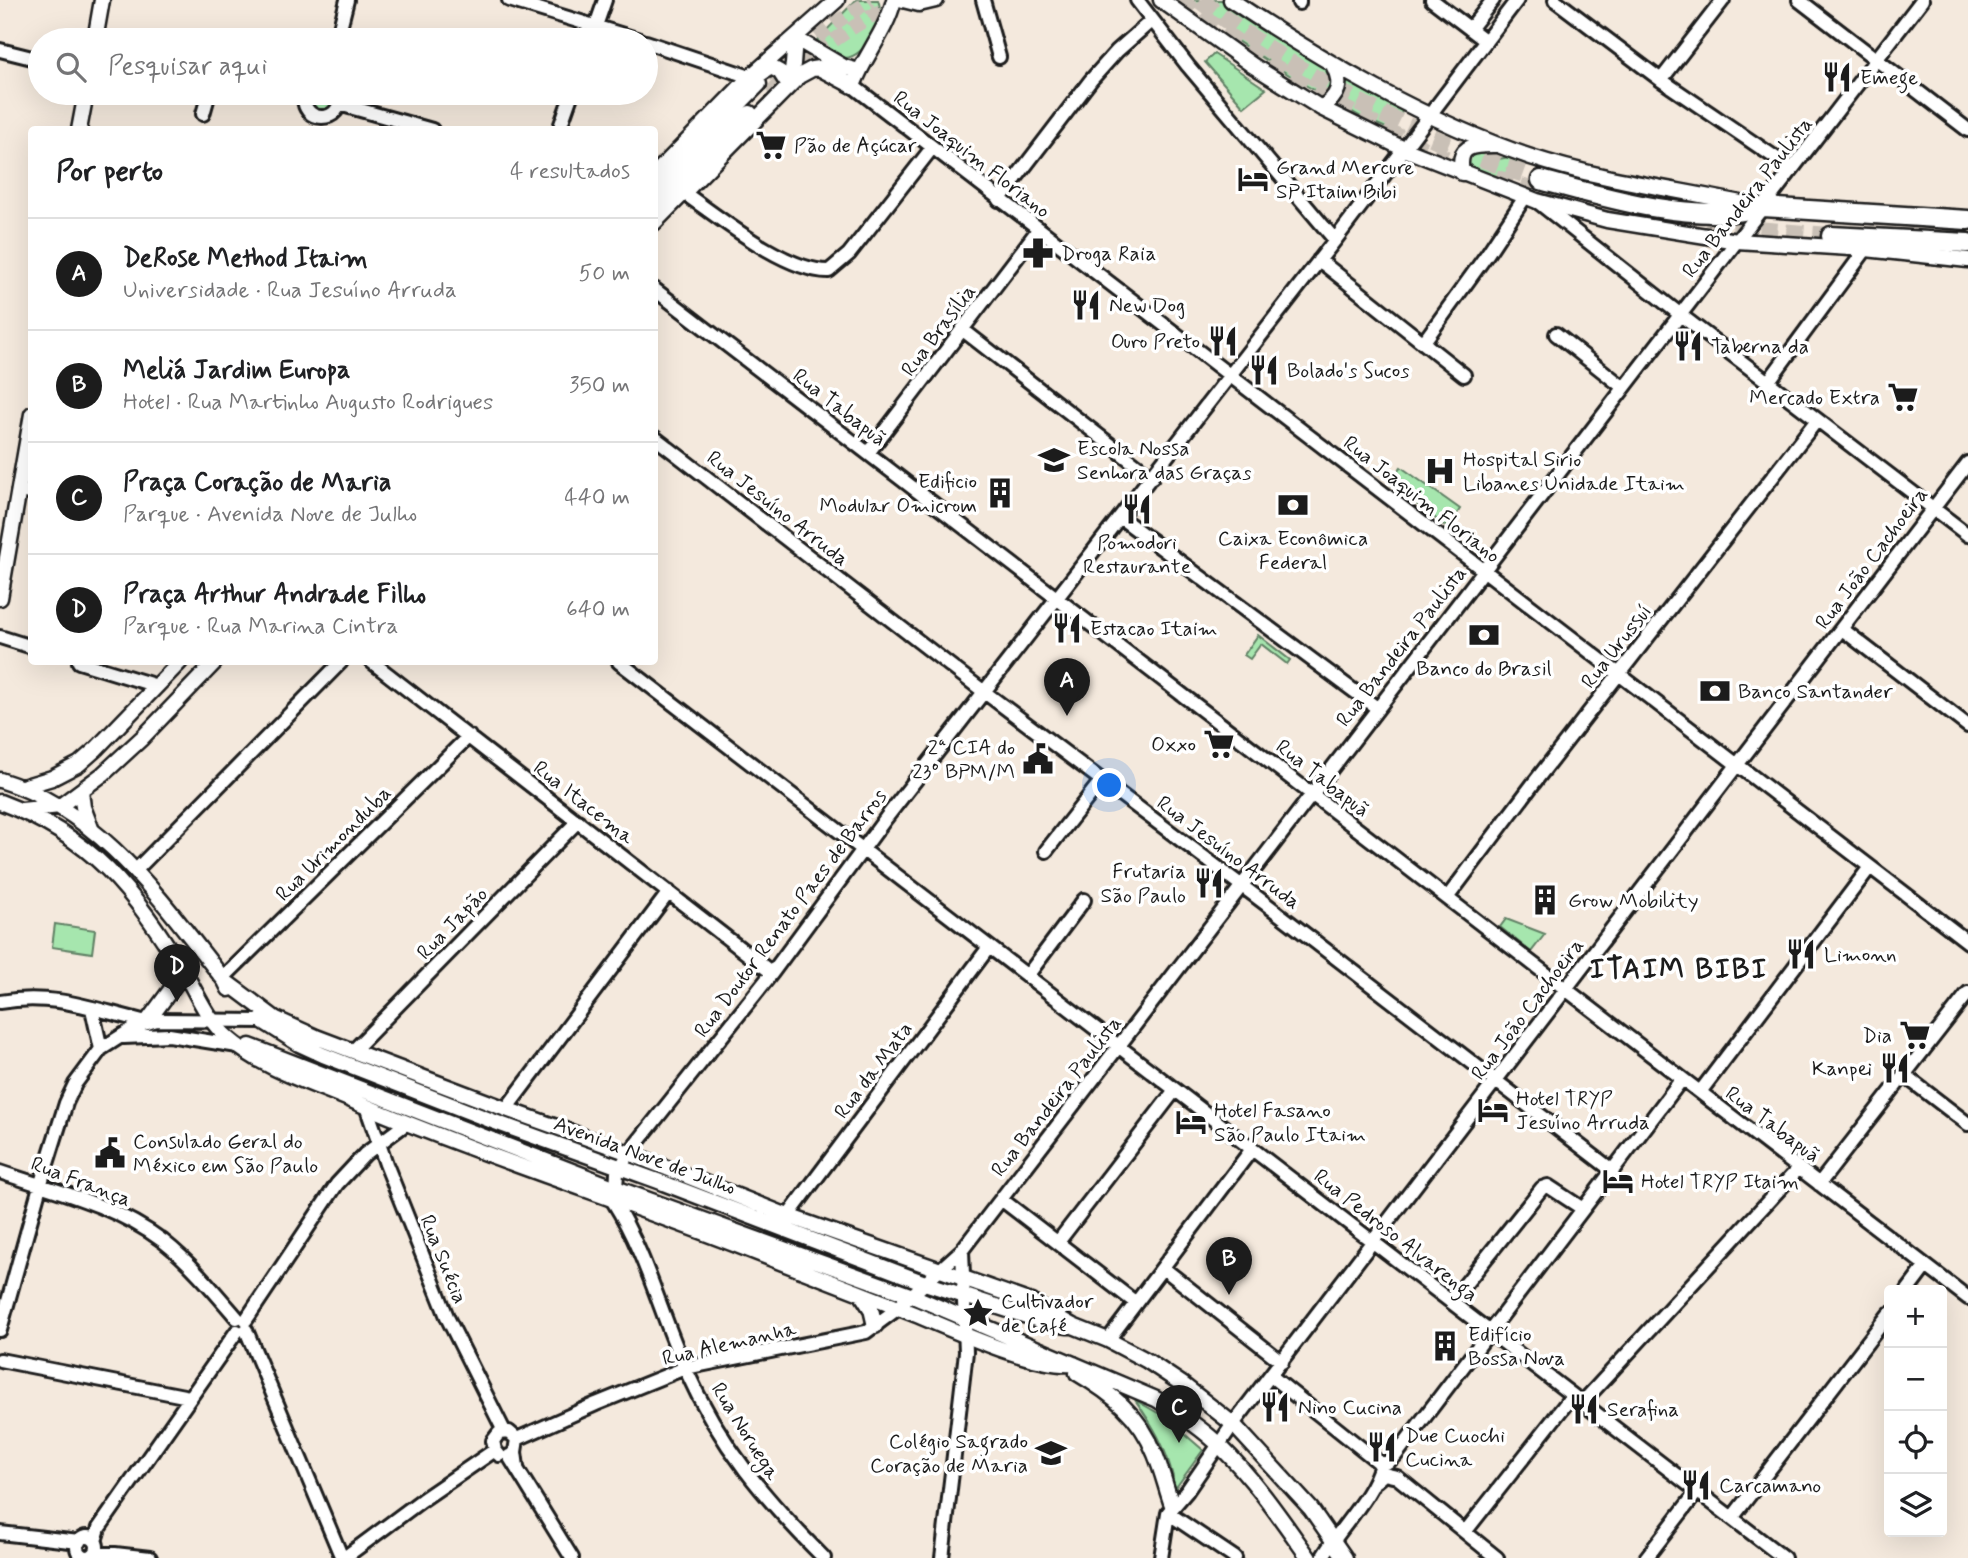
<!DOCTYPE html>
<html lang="pt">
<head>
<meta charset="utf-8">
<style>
  body { margin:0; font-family:Mynerve,sans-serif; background:#f6f6f6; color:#202124 }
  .controls { position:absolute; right:21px; bottom:21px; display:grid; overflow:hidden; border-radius:7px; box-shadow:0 7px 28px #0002 }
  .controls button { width:63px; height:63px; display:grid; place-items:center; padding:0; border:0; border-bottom:2px solid #e0e0e0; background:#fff; color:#202124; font:35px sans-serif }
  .you { position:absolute; left:1110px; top:786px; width:24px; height:24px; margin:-18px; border:5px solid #fff; border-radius:50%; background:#1a73e8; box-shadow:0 0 0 10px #1a73e833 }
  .badge { display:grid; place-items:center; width:46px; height:46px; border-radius:50%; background:#1c1c1c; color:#fff; font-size:23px; font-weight:700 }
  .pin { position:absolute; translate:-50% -58px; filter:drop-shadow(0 2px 4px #0008) }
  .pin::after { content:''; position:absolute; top:37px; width:24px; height:21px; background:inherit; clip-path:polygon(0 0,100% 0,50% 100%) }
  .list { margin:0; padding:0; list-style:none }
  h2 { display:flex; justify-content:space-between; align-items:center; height:91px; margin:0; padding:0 28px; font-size:30px }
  h2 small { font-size:23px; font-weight:400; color:#757577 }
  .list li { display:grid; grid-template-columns:46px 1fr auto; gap:21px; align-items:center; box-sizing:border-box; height:112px; padding:0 28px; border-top:2px solid #e0e0e0 }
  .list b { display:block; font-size:26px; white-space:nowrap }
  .list p { margin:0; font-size:23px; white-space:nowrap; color:#757577 }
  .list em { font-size:23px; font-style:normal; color:#757577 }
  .icon { flex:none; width:38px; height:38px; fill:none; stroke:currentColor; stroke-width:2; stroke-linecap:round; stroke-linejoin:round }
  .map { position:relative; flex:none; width:1968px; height:1558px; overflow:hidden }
  .search { position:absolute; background:#fff; box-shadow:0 7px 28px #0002; left:28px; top:28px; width:630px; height:77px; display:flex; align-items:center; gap:18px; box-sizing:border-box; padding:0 24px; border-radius:38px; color:#757577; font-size:26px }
  .panel { position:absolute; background:#fff; box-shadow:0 7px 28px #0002; left:28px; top:126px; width:630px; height:539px; border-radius:7px }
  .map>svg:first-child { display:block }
  .green { fill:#a6e6ae; stroke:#618165; stroke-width:2 }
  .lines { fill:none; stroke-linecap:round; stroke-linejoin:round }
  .major-tunnel { stroke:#c9c0b6; stroke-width:14; stroke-dasharray:14 7; stroke-linecap:butt }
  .highway-tunnel { stroke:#c9c0b6; stroke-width:18; stroke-dasharray:18 9; stroke-linecap:butt }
  .minor-casing { stroke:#1c1c1c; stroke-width:18 }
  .major-casing { stroke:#1c1c1c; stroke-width:19 }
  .highway-casing { stroke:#1c1c1c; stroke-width:23 }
  .minor { stroke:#fff; stroke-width:12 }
  .major { stroke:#fff; stroke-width:14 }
  .highway { stroke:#fff; stroke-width:18 }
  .labels { text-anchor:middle; stroke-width:7; stroke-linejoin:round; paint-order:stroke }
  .poi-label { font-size:21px; fill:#1c1c1c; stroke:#fff; text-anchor:start }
  .street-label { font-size:21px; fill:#1c1c1c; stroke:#fff }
  .district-label { font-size:28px; font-weight:bold; letter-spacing:2px; fill:#1c1c1c; stroke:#fff }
</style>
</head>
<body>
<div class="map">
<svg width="1968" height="1558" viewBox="0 0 1968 1558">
  <rect width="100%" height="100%" fill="#f4e9dd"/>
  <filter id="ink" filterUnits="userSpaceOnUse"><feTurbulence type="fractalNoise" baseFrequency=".0143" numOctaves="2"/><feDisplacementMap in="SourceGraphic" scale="14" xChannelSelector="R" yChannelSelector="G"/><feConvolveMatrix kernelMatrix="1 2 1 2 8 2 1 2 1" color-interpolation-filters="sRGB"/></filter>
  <g filter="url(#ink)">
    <!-- green -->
    <path class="green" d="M856 0H878C886 18 866 57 845 58 835 59 822 47 817 40Z
      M1189 0H1224L1405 105 1393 131 1363 118 1300 82 1237 41 1220 22Z
      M1214 54 1266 89 1244 107 1205 62Z
      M312 93H332V106C325 114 314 112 310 101Z
      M1476 151 1499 159 1509 157 1518 160 1510 182 1471 168 1467 159 1471 152Z
      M1401 467 1460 509 1448 528 1389 483Z
      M1258 635 1290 660 1287 664 1261 644 1250 659 1244 655Z
      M1506 919 1545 934 1531 952 1500 927Z
      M55 924 95 930 92 953 52 947Z
      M1135 1400 1165 1417 1203 1450 1172 1493 1170 1481 1173 1477C1166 1447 1153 1425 1135 1400Z"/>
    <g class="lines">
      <!-- major-tunnel -->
      <path class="major-tunnel" d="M768 77 835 23 871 0
        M769 94C810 58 850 24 901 1"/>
      <!-- highway-tunnel -->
      <path class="highway-tunnel" d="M1179 0C1262 64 1350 118 1446 159
        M1200 0C1297 77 1423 140 1541 180
        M1495 178C1598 216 1722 228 1831 236"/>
      <!-- minor casing -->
      <g class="minor-casing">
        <path id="minor" d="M509 0 640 40
          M983 0 999 57
          M1137 0 1188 66 1335 240
          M1299 0V3
          M1432 0 1486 41
          M1555 0 1661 80 1792 169
          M1799 0 1968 130
          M1470 29 1493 0
          M337 40 347 0
          M591 40 605 0
          M646 42 750 77
          M0 50 40 60
          M1661 80 1723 0
          M853 86 1968 942
          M305 93C298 125 346 125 339 93
          M339 104 432 130
          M203 114 209 93
          M559 130 572 93
          M684 193C720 218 786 272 829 271L849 254 932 148
          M999 200 1091 80 1117 51 1151 21
          M1538 202 1687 320 1968 535
          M1319 260 1464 375
          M654 289 1968 1298
          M963 330 1152 477
          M1556 334 1624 388
          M1423 343 1488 253 1525 197
          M1768 382 1866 249
          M654 437 983 691 1266 904 1613 1171
          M868 453 1038 230
          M19 490 32 494
          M1121 518 1377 708
          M1842 629 1968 726
          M0 637 32 647
          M79 662 157 686
          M372 662 772 973
          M619 662 1784 1558
          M1046 851 1101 781
          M136 870 341 662
          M1447 898 1533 784 1817 420
          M1027 976 1084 900
          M223 978 469 736
          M0 1002C54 992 95 1010 147 1022
          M92 1009 101 1049
          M124 1037 169 1035 238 1046
          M353 1051 578 821
          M1904 1075 1968 1124
          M1700 1092 1870 867
          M366 1106 386 1164 448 1319 504 1431
          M506 1109 669 892
          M0 1172C56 1191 115 1205 163 1241 191 1263 214 1291 237 1318
          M1819 1184 1968 993
          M616 1188 617 1173 629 1153 772 973 886 818 1335 240 1517 0
          M1001 1199 1136 1303
          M613 1201C646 1253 660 1312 685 1368 720 1446 765 1499 824 1558
          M788 1216 989 947
          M1058 1242 1175 1090
          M1163 1268 1282 1362
          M1908 1290 1926 1266
          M1451 1302 1542 1188 1548 1186 1583 1209
          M246 1320 337 1184 365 1154 407 1123
          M0 1330 40 1186 66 1103 75 1084 101 1049 137 1026 157 1020 262 1021
          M246 1330 342 1558
          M1108 1340 1252 1149
          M0 1360 189 1397
          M1271 1376 1381 1464
          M1582 1403 1799 1168
          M517 1439 596 1404 685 1368 866 1332 893 1312 962 1250 1922 0
          M499 1455 495 1450 493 1441 499 1433 509 1432 517 1439 515 1452 517 1467
          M509 1456 572 1558
          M1376 1481 1384 1474 1397 1477 1497 1558
          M1168 1513 1235 1558
          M1732 1518 1889 1314
          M1465 1532 1572 1396
          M0 1533 79 1542
          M77 1547a10 10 0 1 1 20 0a10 10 0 1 1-20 0Z
          M95 1541 99 1528 237 1331
          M94 1554H115L150 1558
          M344 1558 422 1500 495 1450
          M942 1558 966 1352 962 1250
          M1161 1558 1168 1513 1187 1491 1233 1424 1968 463
          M1322 1558C1340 1527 1372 1498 1381 1464L1388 1462 1395 1456 1682 1079
          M1646 1558 1697 1492"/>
      </g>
      <!-- major casing -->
      <g class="major-casing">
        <path id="major" d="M903 0 919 4 936 0
          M1161 0 1252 65 1321 108 1404 149 1537 201 1607 220 1737 241 1866 249 1968 260
          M1231 0C1324 62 1425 121 1531 157 1605 181 1683 190 1759 207
          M795 38 844 67 859 71
          M95 40 102 0
          M759 75 771 67 780 72 789 86
          M789 85 793 64 795 38
          M1321 108C1339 96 1343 84 1333 65
          M79 130 86 93
          M1462 173C1457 146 1471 145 1493 145
          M654 175 750 77 837 0
          M654 190 759 84
          M654 208 750 113
          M654 223 799 76 812 69 819 68 853 86C864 56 886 32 894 0
          M0 598 32 414
          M0 780C102 811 162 902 225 981L229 989
          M22 787 52 778 79 764 96 749 180 662
          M81 791 83 807 91 828
          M0 802C93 837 133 890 184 972 198 995 208 1022 229 1039 265 1070 315 1084 358 1103 483 1156 612 1197 739 1246 797 1269 856 1291 914 1314 954 1330 1034 1368 1074 1364
          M22 810 60 806 103 774 142 738 215 662
          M225 981 276 1019 316 1037 506 1109 629 1153 788 1216 1031 1302 1073 1326 1108 1340 1146 1360 1182 1384 1233 1424 1311 1509 1345 1558
          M261 1020 299 1044 323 1055 495 1122 658 1181 925 1283 1048 1323 1068 1326
          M147 1022 184 972
          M250 1046 616 1188 910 1295 1156 1399C1179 1413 1202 1428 1221 1447 1255 1480 1282 1520 1309 1558
          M862 1295 871 1309 875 1326
          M1077 1373C1111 1393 1140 1415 1155 1454 1162 1471 1166 1488 1172 1505"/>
      </g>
      <!-- highway casing -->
      <g class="highway-casing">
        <path id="highway" d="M1541 180C1606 198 1696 225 1763 207L1968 220
          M1831 236 1968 243"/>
      </g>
      <!-- minor -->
      <use href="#minor" class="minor"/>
      <!-- major -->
      <use href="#major" class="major"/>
      <!-- highway -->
      <use href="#highway" class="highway"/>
    </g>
  </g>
  <!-- icons -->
  <defs>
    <g id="restaurant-bare" transform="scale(2.415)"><path d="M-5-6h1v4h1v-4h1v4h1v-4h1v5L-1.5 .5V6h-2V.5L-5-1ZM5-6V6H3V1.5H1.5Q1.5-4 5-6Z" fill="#1c1c1c" stroke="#fff" stroke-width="2.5" paint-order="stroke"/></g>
    <g id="supermarket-bare" transform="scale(2.415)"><path d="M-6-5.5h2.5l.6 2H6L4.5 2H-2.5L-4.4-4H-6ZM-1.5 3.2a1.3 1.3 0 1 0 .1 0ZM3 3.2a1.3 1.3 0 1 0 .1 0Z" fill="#1c1c1c" stroke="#fff" stroke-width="2.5" paint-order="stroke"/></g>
    <g id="hotel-bare" transform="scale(2.415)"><path d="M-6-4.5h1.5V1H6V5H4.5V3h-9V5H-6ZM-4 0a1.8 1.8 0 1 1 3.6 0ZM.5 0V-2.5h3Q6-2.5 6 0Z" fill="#1c1c1c" stroke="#fff" stroke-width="2.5" paint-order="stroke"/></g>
    <g id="pharmacy-bare" transform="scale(2.415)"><path d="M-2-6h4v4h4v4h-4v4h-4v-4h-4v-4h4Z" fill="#1c1c1c" stroke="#fff" stroke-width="2.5" paint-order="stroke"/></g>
    <g id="school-bare" transform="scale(2.415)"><path d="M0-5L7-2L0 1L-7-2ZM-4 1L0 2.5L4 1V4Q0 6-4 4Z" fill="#1c1c1c" stroke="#fff" stroke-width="2.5" paint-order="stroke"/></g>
    <g id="hospital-bare" transform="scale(2.415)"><path d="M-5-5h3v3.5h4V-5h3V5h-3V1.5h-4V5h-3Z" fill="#1c1c1c" stroke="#fff" stroke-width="2.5" paint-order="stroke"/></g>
    <g id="building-bare" transform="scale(2.415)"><path d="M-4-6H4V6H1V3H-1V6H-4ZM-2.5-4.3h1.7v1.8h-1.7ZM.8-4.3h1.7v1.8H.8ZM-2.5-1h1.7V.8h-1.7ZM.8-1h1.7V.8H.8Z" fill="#1c1c1c" stroke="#fff" stroke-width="2.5" paint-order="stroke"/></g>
    <g id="bank-bare" transform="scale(2.415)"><path d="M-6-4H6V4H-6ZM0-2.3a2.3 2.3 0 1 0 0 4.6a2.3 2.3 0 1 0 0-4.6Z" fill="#1c1c1c" stroke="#fff" stroke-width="2.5" paint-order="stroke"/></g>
    <g id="civic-bare" transform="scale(2.415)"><path d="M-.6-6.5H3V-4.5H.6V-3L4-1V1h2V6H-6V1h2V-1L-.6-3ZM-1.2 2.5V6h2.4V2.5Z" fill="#1c1c1c" stroke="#fff" stroke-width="2.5" paint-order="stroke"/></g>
    <g id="sight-bare" transform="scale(2.415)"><path d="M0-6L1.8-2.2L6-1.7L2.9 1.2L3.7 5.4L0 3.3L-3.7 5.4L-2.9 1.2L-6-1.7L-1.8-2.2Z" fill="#1c1c1c" stroke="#fff" stroke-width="2.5" paint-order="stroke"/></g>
  </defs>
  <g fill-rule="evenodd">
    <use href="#restaurant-bare" x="1837" y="77"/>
    <use href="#supermarket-bare" x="771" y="145"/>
    <use href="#hotel-bare" x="1253" y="179"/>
    <use href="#pharmacy-bare" x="1038" y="253"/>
    <use href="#restaurant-bare" x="1086" y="305"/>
    <use href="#restaurant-bare" x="1223" y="341"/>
    <use href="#restaurant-bare" x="1688" y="346"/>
    <use href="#restaurant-bare" x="1264" y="370"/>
    <use href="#supermarket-bare" x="1903" y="397"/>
    <use href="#school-bare" x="1054" y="460"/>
    <use href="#hospital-bare" x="1440" y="471"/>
    <use href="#building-bare" x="1000" y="493"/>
    <use href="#bank-bare" x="1293" y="505"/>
    <use href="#restaurant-bare" x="1137" y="509"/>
    <use href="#restaurant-bare" x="1067" y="628"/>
    <use href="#bank-bare" x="1484" y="635"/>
    <use href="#bank-bare" x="1715" y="691"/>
    <use href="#supermarket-bare" x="1219" y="744"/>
    <use href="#civic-bare" x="1038" y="759"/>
    <use href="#restaurant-bare" x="1209" y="883"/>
    <use href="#building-bare" x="1545" y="900"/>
    <use href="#restaurant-bare" x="1801" y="954"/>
    <use href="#supermarket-bare" x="1915" y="1035"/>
    <use href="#restaurant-bare" x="1895" y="1068"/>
    <use href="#hotel-bare" x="1493" y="1110"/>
    <use href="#hotel-bare" x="1191" y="1122"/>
    <use href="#civic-bare" x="110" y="1153"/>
    <use href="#hotel-bare" x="1618" y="1181"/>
    <use href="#sight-bare" x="978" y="1313"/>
    <use href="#building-bare" x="1445" y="1346"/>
    <use href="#restaurant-bare" x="1275" y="1407"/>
    <use href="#restaurant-bare" x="1584" y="1409"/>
    <use href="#restaurant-bare" x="1382" y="1447"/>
    <use href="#school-bare" x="1051" y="1453"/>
    <use href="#restaurant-bare" x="1696" y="1485"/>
  </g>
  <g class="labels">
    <!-- poi labels -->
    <g class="poi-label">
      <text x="1860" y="84">Emege</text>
      <text x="794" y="152">Pão de Açúcar</text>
      <text x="1276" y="174">Grand Mercure<tspan x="1276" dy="24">SP Itaim Bibi</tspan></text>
      <text x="1061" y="260">Droga Raia</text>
      <text x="1109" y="312">New Dog</text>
      <text x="1200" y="348" text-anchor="end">Ouro Preto</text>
      <text x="1711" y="353">Taberna da</text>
      <text x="1287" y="377">Bolado's Sucos</text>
      <text x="1880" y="404" text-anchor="end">Mercado Extra</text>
      <text x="1077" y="455">Escola Nossa<tspan x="1077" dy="24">Senhora das Graças</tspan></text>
      <text x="1463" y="466">Hospital Sirio<tspan x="1463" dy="24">Libanes Unidade Itaim</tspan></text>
      <text x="977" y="488" text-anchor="end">Edificio<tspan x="977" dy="24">Modular Omicrom</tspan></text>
      <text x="1293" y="545" text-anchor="middle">Caixa Econômica<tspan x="1293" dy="24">Federal</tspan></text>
      <text x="1137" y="549" text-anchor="middle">Pomodori<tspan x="1137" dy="24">Restaurante</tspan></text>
      <text x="1090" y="635">Estacao Itaim</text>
      <text x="1484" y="675" text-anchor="middle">Banco do Brasil</text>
      <text x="1738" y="698">Banco Santander</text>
      <text x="1196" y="751" text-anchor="end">Oxxo</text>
      <text x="1015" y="754" text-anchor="end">2ª CIA do<tspan x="1015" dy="24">23º BPM/M</tspan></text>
      <text x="1186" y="878" text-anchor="end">Frutaria<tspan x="1186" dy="24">São Paulo</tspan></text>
      <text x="1568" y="907">Grow Mobility</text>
      <text x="1824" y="961">Limonn</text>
      <text x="1892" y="1042" text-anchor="end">Dia</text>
      <text x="1872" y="1075" text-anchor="end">Kanpei</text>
      <text x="1516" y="1105">Hotel TRYP<tspan x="1516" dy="24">Jesuíno Arruda</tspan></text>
      <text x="1214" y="1117">Hotel Fasano<tspan x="1214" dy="24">São Paulo Itaim</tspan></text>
      <text x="133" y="1148">Consulado Geral do<tspan x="133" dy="24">México em São Paulo</tspan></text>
      <text x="1641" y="1188">Hotel TRYP Itaim</text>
      <text x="1001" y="1308">Cultivador<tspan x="1001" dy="24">de Café</tspan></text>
      <text x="1468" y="1341">Edifício<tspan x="1468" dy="24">Bossa Nova</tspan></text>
      <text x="1298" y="1414">Nino Cucina</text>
      <text x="1607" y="1416">Serafina</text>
      <text x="1405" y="1442">Due Cuochi<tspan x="1405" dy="24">Cucina</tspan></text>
      <text x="1028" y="1448" text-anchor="end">Colégio Sagrado<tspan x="1028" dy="24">Coração de Maria</tspan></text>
      <text x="1719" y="1492">Carcamano</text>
    </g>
    <!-- street labels -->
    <g class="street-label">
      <text transform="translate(972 154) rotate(38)" y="7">Rua Joaquim Floriano</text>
      <text transform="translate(1747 197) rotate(-52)" y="7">Rua Bandeira Paulista</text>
      <text transform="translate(938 330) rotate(-53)" y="7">Rua Brasília</text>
      <text transform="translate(840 407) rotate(38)" y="7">Rua Tabapuã</text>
      <text transform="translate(1422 499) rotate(38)" y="7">Rua Joaquim Floriano</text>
      <text transform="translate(778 508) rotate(38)" y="7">Rua Jesuíno Arruda</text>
      <text transform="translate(1871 558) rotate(-53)" y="7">Rua João Cachoeira</text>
      <text transform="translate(1401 646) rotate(-52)" y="7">Rua Bandeira Paulista</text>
      <text transform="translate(1616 646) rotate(-52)" y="7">Rua Urussuí</text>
      <text transform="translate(1323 778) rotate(38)" y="7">Rua Tabapuã</text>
      <text transform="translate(584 802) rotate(38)" y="7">Rua Itacema</text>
      <text transform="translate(333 843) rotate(-45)" y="7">Rua Urimonduba</text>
      <text transform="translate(1229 852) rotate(37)" y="7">Rua Jesuíno Arruda</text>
      <text transform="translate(790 913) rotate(-53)" y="7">Rua Doutor Renato Paes de Barros</text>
      <text transform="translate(452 923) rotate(-46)" y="7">Rua Japão</text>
      <text transform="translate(1527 1009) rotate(-53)" y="7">Rua João Cachoeira</text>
      <text transform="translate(873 1070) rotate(-53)" y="7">Rua da Mata</text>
      <text transform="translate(1056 1096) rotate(-52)" y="7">Rua Bandeira Paulista</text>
      <text transform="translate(1773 1124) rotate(37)" y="7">Rua Tabapuã</text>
      <text transform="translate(645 1155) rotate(20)" y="7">Avenida Nove de Julho</text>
      <text transform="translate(81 1181) rotate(21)" y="7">Rua França</text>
      <text transform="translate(1396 1235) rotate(38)" y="7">Rua Pedroso Alvarenga</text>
      <text transform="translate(444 1259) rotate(68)" y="7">Rua Suécia</text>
      <text transform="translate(729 1343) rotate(-13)" y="7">Rua Alemanha</text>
      <text transform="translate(746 1431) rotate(58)" y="7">Rua Noruega</text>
    </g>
    <!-- district labels -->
    <g class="district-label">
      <text x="1679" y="978">ITAIM BIBI</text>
    </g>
  </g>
</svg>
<div class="controls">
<button>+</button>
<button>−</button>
<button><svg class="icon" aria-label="locate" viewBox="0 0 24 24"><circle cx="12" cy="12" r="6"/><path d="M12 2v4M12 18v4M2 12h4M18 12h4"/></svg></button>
<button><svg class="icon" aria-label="layers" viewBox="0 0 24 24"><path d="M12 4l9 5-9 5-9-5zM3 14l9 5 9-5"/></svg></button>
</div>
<div class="you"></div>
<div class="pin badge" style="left:1067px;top:716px">A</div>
<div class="pin badge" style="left:1229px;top:1295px">B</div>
<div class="pin badge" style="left:1179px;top:1443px">C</div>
<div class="pin badge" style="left:177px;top:1002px">D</div>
<div class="search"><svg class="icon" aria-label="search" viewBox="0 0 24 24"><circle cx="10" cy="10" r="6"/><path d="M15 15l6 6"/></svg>Pesquisar aqui</div>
<section class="panel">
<h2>Por perto<small>4 resultados</small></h2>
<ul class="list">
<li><span class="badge">A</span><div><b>DeRose Method Itaim</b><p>Universidade · Rua Jesuíno Arruda</p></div><em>50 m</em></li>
<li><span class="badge">B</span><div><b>Meliá Jardim Europa</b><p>Hotel · Rua Martinho Augusto Rodrigues</p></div><em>350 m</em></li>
<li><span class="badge">C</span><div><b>Praça Coração de Maria</b><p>Parque · Avenida Nove de Julho</p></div><em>440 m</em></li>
<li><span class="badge">D</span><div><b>Praça Arthur Andrade Filho</b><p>Parque · Rua Marina Cintra</p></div><em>640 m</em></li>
</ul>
</section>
</div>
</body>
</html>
